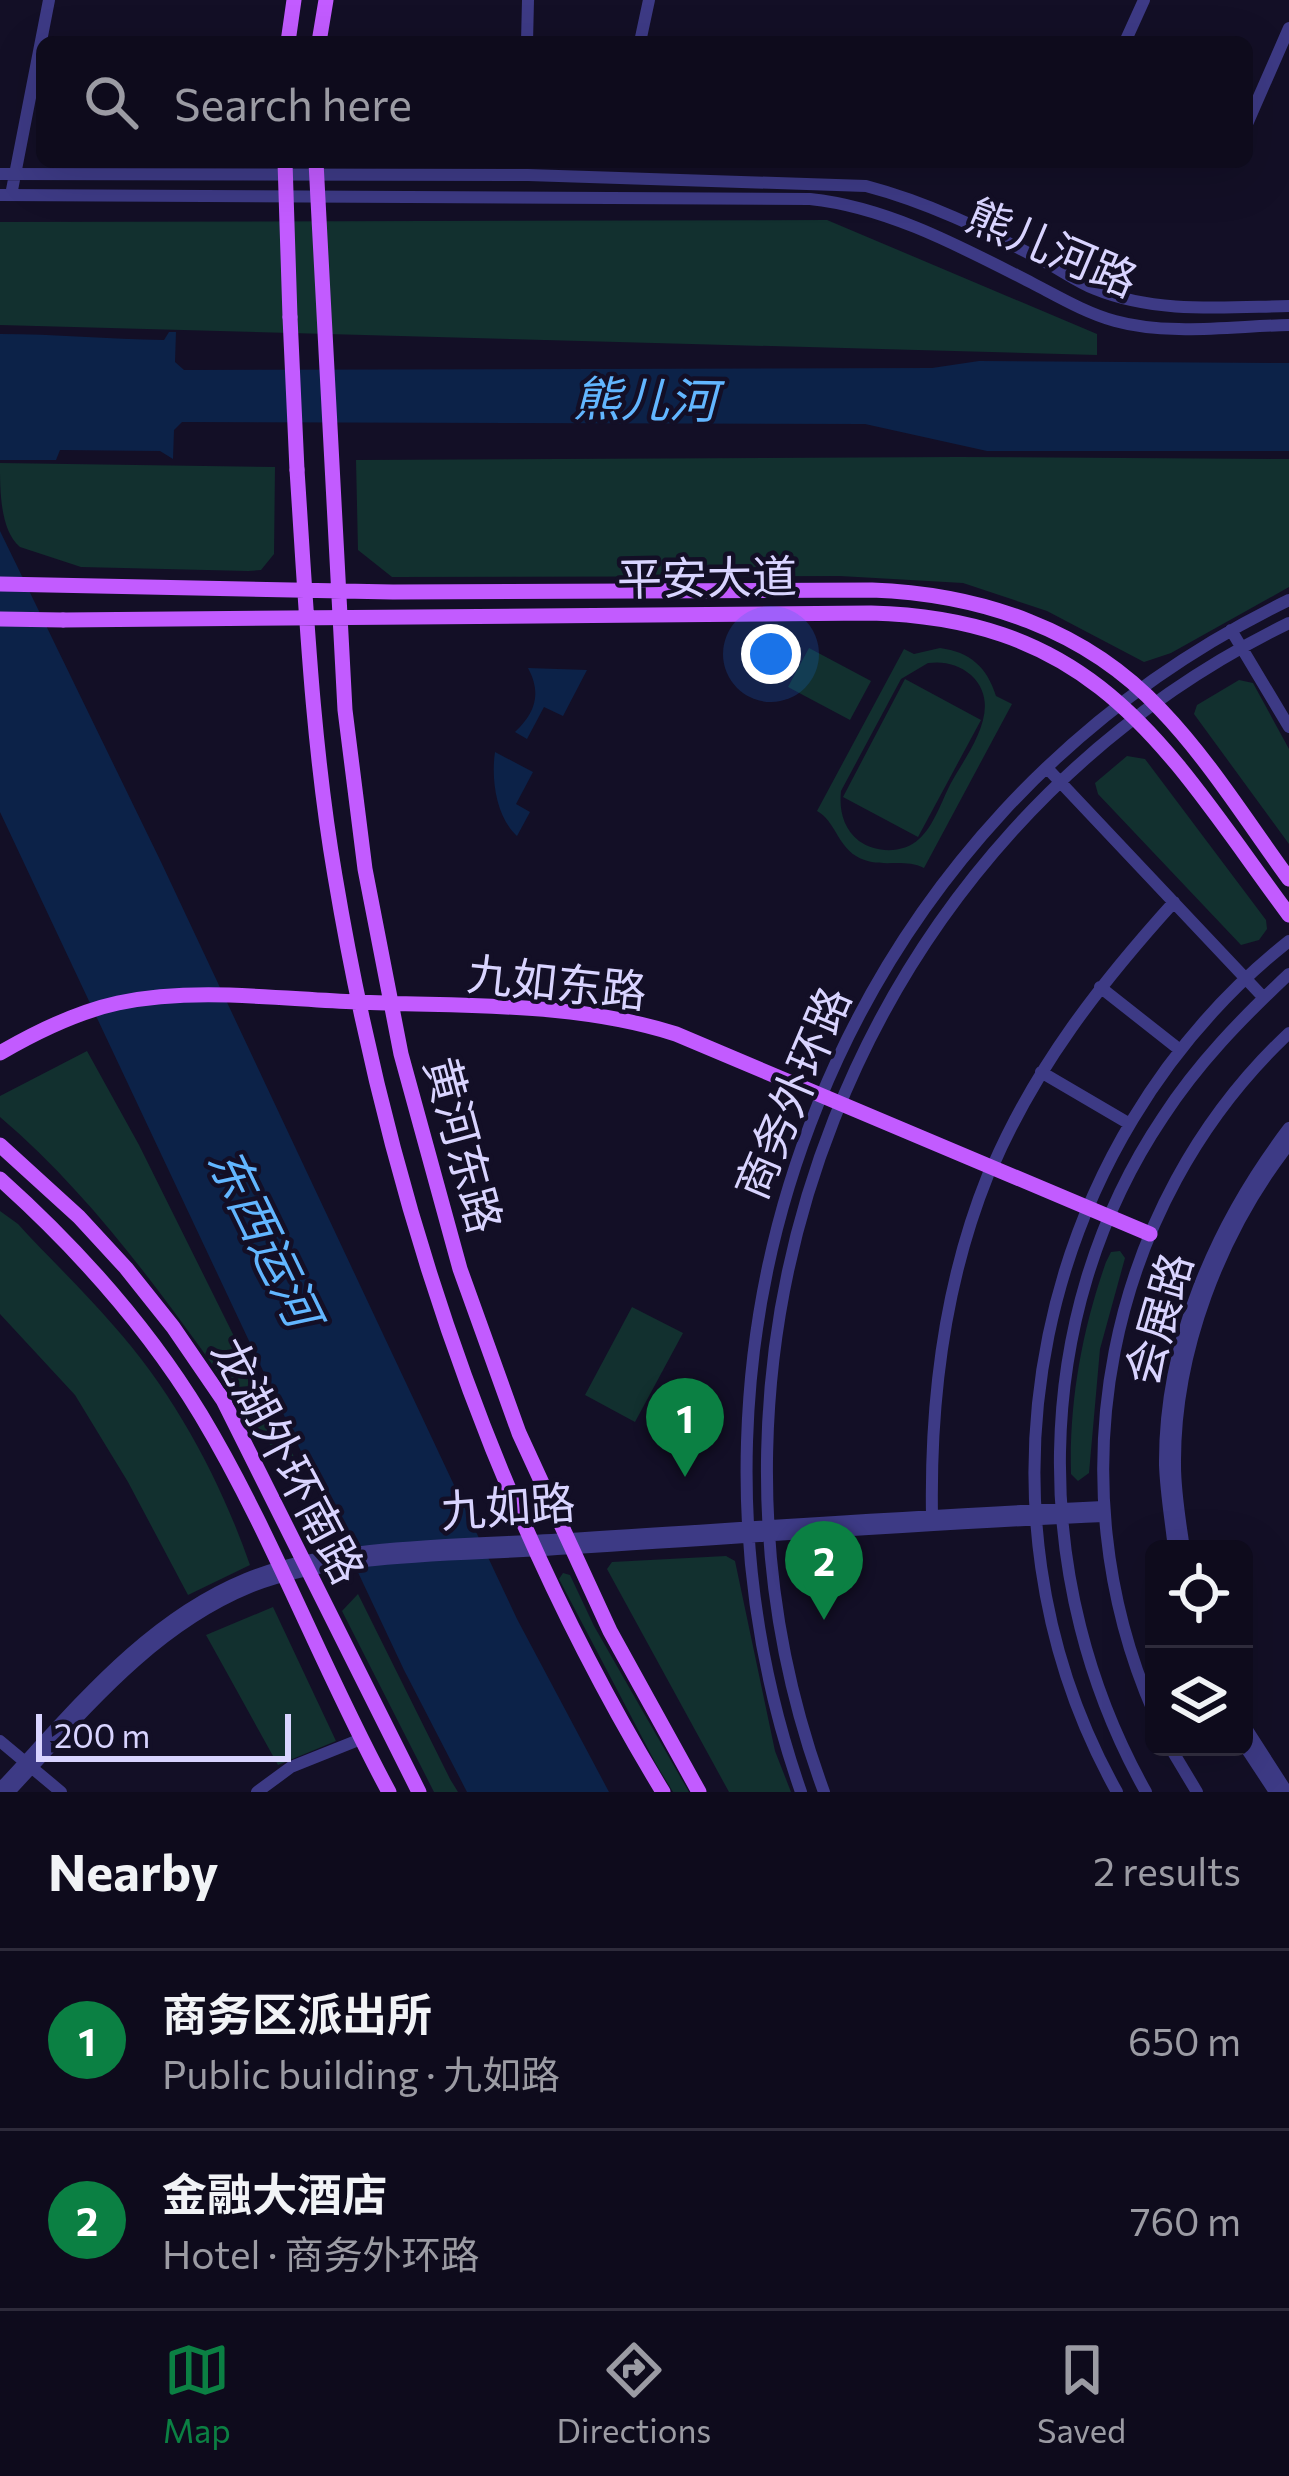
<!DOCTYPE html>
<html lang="en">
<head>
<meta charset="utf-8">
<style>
  body { margin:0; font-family:Commissioner,"Noto Sans SC",sans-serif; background:#1c1929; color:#f1f3f6 }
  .controls { position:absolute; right:36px; bottom:36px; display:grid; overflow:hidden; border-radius:18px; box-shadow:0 12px 48px #0002 }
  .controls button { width:108px; height:108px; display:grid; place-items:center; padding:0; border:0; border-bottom:3px solid #2e2b3b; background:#0e0b1c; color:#f1f3f6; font:60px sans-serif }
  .scale { position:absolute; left:36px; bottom:30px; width:255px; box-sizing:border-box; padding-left:12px; border:6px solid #d9d4ff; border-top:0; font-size:33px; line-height:42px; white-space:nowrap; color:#d9d4ff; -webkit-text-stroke:9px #130f26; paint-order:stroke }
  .you { position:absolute; left:771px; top:654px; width:42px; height:42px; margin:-30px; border:9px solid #fff; border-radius:50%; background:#1a73e8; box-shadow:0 0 0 18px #1a73e833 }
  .badge { display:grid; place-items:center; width:78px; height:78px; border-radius:50%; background:#0b8043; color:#fff; font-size:39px; font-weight:700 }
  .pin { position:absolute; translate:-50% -99px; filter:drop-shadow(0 3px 6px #0008) }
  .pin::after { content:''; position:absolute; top:63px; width:42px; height:36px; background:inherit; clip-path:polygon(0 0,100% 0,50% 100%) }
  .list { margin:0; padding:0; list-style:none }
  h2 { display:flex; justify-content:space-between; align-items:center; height:156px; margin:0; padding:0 48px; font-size:51px }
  h2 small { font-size:39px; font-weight:400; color:#9b9ba3 }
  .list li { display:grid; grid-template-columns:78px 1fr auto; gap:36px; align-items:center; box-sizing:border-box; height:180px; padding:0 48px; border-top:3px solid #2e2b3b }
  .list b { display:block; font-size:45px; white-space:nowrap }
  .list p { margin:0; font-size:39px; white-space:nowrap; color:#9b9ba3 }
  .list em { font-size:39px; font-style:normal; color:#9b9ba3 }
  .icon { flex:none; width:66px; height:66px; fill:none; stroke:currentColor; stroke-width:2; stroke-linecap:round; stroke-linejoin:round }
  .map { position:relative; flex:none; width:1289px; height:1792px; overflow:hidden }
  .search { position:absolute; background:#0e0b1c; box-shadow:0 12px 48px #0002; left:36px; right:36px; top:36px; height:132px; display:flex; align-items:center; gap:30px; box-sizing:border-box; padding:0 42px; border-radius:18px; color:#9b9ba3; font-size:45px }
  .sheet { height:516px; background:#0e0b1c }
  nav { display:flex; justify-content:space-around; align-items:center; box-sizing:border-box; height:168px; border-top:3px solid #2e2b3b; background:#0e0b1c; font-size:33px; color:#9b9ba3 }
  nav a { display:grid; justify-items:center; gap:6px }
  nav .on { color:#0b8043 }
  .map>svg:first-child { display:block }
  .green { fill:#12302f; fill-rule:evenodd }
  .water { fill:#0c2248 }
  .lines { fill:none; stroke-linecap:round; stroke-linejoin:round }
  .minor { stroke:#3d3a85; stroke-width:12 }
  .major { stroke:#c25bff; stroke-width:15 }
  .major-bridge { stroke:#c25bff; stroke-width:15 }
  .labels { text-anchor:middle; stroke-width:9; stroke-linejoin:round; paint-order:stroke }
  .street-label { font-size:45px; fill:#d9d4ff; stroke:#130f26 }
  .water-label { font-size:48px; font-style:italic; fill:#62b6ff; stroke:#130f26 }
</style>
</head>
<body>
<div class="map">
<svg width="1289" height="1792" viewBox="0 0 1289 1792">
  <rect width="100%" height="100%" fill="#130f26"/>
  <!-- green -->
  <path class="green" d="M827 220 1097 334V355L0 325V222Z
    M957 457 1289 459V587L1171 653 1144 662 1047 611 963 583 840 576 392 577 358 550 356 460Z
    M0 463 275 467 274 554 261 570 248 571 81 567 20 547C0 530 0 491 0 463Z
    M809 648 871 681 850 720 788 687Z
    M940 648C970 652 987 667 996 696L1012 704 924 868C902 857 879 870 856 856 837 844 835 821 817 811L904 649 914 654ZM928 663C944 661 958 664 971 675 1005 707 968 752 951 783 942 800 934 826 919 839 903 854 876 853 859 841 843 828 839 810 841 791L901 679Z
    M905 679 981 720 918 837 843 797Z
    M1239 680 1253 683 1289 749V844L1194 714 1197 705Z
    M1127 756 1145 759 1266 920 1267 929 1259 940 1241 945 1098 794 1095 783Z
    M87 1051 139 1145 294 1457 271 1446C187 1331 109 1210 0 1117V1096Z
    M0 1211 18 1224C49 1258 83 1290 113 1325 174 1393 220 1479 250 1565L188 1595 128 1482 75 1395 0 1314Z
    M1120 1251 1125 1258 1100 1349 1089 1473 1078 1481 1071 1474C1069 1402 1082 1330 1106 1262L1111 1252Z
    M632 1307 683 1333 635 1422 585 1395Z
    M726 1556 735 1561 775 1751 791 1792H729L607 1569 612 1562Z
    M563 1573 570 1575 594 1626 689 1792H673L656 1764 559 1579Z
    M358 1594 450 1779 458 1792H434L342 1611Z
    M273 1607 336 1741 278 1765 206 1635Z"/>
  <!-- water -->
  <path class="water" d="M169 332H176L175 362 184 370 932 368 979 361 1289 363V451H987L865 424 182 422 174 430 173 459 160 451 60 450 56 460H0V334C55 334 108 339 164 340Z
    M0 531 161 862 517 1619 609 1792H467L404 1670 0 812Z
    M528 668 587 670 563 716 544 707 527 739 515 732C535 713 542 694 528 668Z
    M495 752 533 772 516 804 530 812 517 836C496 817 491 779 495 752Z"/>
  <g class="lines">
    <!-- minor -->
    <path class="minor" d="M527 42 528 0
      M640 42 649 0
      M1125 42 1144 0
      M1247 124 1289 28
      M0 174 528 175 866 186C927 202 982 229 1038 258 1057 267 1075 281 1095 289 1156 314 1225 307 1289 306
      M0 195 810 199C888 207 963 248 1032 283 1059 297 1086 313 1115 321 1169 336 1234 326 1289 325
      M11 195 49 0
      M1231 630 1289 727
      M1047 768 1264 998
      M1100 987 1180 1050
      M1041 1072 1128 1123
      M992 1168C1036 1066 1100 984 1174 902
      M932 1516C930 1399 944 1284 988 1175
      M1174 1549C1171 1521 1166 1493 1165 1465 1164 1343 1216 1224 1289 1128
      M1184 1549C1180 1521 1175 1493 1175 1465 1174 1352 1220 1233 1289 1144
      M1154 1713C1053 1483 1105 1206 1289 1033
      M1244 1725 1287 1792
      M0 1741 61 1792
      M1244 1745 1275 1792
      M1170 1747 1197 1792
      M0 1789C74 1710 144 1621 246 1579 333 1543 473 1545 569 1539 747 1528 925 1515 1103 1507
      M9 1792C81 1715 150 1628 250 1587 338 1552 463 1556 557 1549 739 1538 922 1524 1104 1516
      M257 1792 291 1767 361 1739
      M801 1792C640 1330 846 814 1289 600
      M824 1792C660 1347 860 832 1289 623
      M1117 1792C958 1508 1036 1142 1289 941
      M1146 1792C1029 1584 1028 1318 1163 1117 1198 1063 1242 1018 1289 974"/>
    <!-- major -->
    <path class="major" d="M288 42 294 0
      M319 42 326 0
      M285 162 290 317
      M316 162 345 710 365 869 401 1054 460 1269 519 1433 610 1631 699 1792
      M297 470C306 605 312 742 335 876 389 1198 493 1512 663 1792
      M0 584 393 592 872 590C980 594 1086 629 1161 710 1209 760 1248 823 1289 879
      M63 620 871 613C1100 619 1167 750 1289 915
      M0 1053C36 1032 77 1012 118 1003 196 987 278 999 357 1002 462 1007 574 1001 676 1034L1150 1234
      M0 1145 79 1217 126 1268 173 1327 223 1400 419 1792
      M0 1179C78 1249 147 1326 201 1415 273 1535 322 1669 389 1792"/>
    <!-- major-bridge -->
    <path class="major-bridge" d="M290 317 297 470
      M0 619 63 620"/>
  </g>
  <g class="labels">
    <!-- street labels -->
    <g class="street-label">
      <text transform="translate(1052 248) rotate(23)" y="16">熊儿河路</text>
      <text transform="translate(707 578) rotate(-1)" y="16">平安大道</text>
      <text transform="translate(557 983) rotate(6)" y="16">九如东路</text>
      <text transform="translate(793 1093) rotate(-67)" y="16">商务外环路</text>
      <text transform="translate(463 1145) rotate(75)" y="16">黄河东路</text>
      <text transform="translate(1159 1319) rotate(-74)" y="16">会展路</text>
      <text transform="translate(288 1461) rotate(62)" y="16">龙湖外环南路</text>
      <text transform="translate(508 1507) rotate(-4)" y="16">九如路</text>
    </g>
    <!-- water labels -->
    <g class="water-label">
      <text transform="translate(645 400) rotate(1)" y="17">熊儿河</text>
      <text transform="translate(264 1237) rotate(64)" y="17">东西运河</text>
    </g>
  </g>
</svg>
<div class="controls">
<button><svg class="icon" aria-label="locate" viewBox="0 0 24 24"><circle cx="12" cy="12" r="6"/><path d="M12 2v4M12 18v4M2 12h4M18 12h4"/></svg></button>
<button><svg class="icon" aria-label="layers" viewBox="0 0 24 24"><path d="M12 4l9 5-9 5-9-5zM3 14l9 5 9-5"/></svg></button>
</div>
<div class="scale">200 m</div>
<div class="you"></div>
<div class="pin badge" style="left:685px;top:1477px">1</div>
<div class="pin badge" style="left:824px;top:1620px">2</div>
<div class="search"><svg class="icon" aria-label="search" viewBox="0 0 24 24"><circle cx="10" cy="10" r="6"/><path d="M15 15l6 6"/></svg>Search here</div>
</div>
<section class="sheet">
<h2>Nearby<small>2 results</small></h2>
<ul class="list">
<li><span class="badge">1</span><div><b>商务区派出所</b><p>Public building · 九如路</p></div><em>650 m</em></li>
<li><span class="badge">2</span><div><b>金融大酒店</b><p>Hotel · 商务外环路</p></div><em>760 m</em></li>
</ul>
</section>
<nav>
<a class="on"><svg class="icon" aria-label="map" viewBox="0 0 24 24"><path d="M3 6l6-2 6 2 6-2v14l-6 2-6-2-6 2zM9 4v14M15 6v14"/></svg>Map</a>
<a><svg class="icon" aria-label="directions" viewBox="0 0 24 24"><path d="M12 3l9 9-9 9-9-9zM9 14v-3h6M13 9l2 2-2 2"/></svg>Directions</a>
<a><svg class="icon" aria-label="saved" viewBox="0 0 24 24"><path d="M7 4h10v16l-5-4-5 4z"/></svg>Saved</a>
</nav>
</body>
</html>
